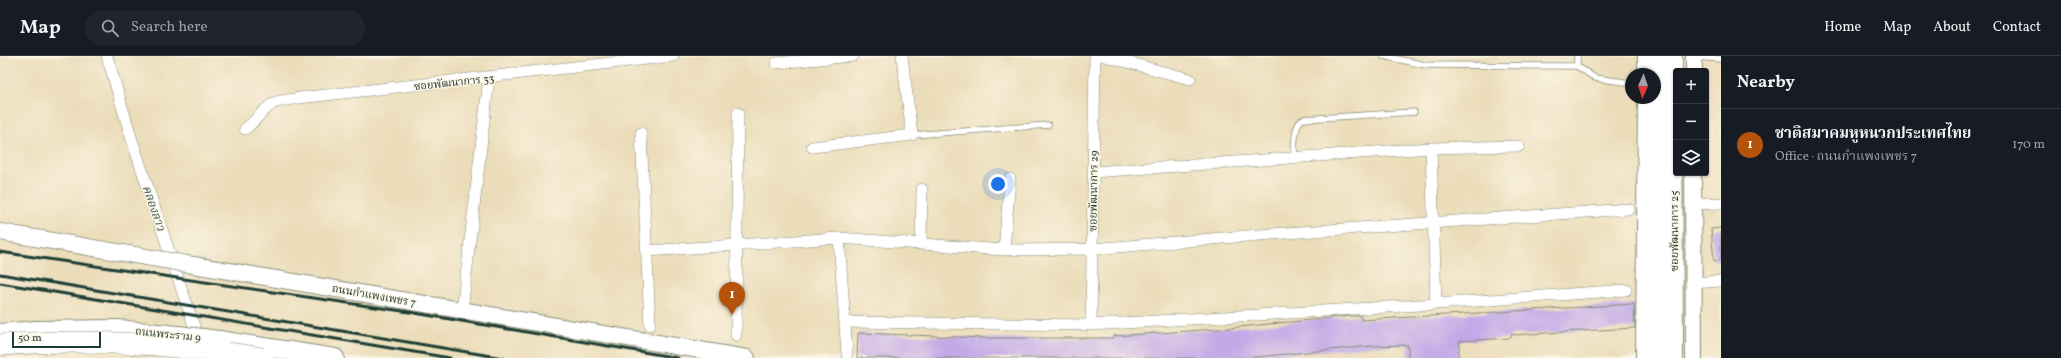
<!DOCTYPE html>
<html lang="en">
<head>
<meta charset="utf-8">
<style>
  body { margin:0; font-family:Vollkorn,"Noto Serif Thai",serif; background:#20242c; color:#f1f3f6 }
  .controls { position:absolute; right:12px; top:12px; display:grid; overflow:hidden; border-radius:4px; box-shadow:0 1px 3px #0004 }
  .controls button { width:36px; height:36px; display:grid; place-items:center; padding:0; border:0; border-bottom:1px solid #363941; background:#171b24; color:#f1f3f6; font:20px sans-serif }
  .compass { position:absolute; left:1625px; top:12px; width:36px; height:36px; border-radius:50%; background:#171b24; box-shadow:0 1px 3px #0004; rotate:183deg }
  .scale { position:absolute; left:12px; bottom:10px; width:89px; box-sizing:border-box; padding-left:4px; border:2px solid #1f3d34; border-top:0; font-size:11px; line-height:14px; white-space:nowrap; color:#1f3d34; -webkit-text-stroke:3px #fcf5e5; paint-order:stroke }
  .you { position:absolute; left:998px; top:128px; width:14px; height:14px; margin:-10px; border:3px solid #fff; border-radius:50%; background:#1a73e8; box-shadow:0 0 0 6px #1a73e833 }
  .badge { display:grid; place-items:center; width:26px; height:26px; border-radius:50%; background:#b45309; color:#fff; font-size:13px; font-weight:700 }
  .pin { position:absolute; translate:-50% -33px; filter:drop-shadow(0 1px 2px #0008) }
  .pin::after { content:''; position:absolute; top:21px; width:14px; height:12px; background:inherit; clip-path:polygon(0 0,100% 0,50% 100%) }
  .list { margin:0; padding:0; list-style:none }
  h2 { display:flex; justify-content:space-between; align-items:center; height:52px; margin:0; padding:0 16px; font-size:17px }
  h2 small { font-size:13px; font-weight:400; color:#9ea1a6 }
  .list li { display:grid; grid-template-columns:26px 1fr auto; gap:12px; align-items:center; box-sizing:border-box; height:72px; padding:0 16px; border-top:1px solid #363941 }
  .list b { display:block; font-size:15px; white-space:nowrap }
  .list p { margin:0; font-size:13px; white-space:nowrap; color:#9ea1a6 }
  .list em { font-size:13px; font-style:normal; color:#9ea1a6 }
  .icon { flex:none; width:22px; height:22px; fill:none; stroke:currentColor; stroke-width:2; stroke-linecap:round; stroke-linejoin:round }
  .map { position:relative; flex:none; width:1721px; height:302px; overflow:hidden }
  header { display:flex; align-items:center; gap:24px; box-sizing:border-box; height:56px; padding:0 20px; background:#171b24; border-bottom:1px solid #363941 }
  header strong { font-size:19px }
  nav { display:flex; gap:22px; margin-inline-start:auto; font-size:14px }
  .search { width:280px; height:36px; background:#20242c; display:flex; align-items:center; gap:10px; box-sizing:border-box; padding:0 14px; border-radius:22px; color:#9ea1a6; font-size:15px }
  main { display:flex }
  aside { flex:1; background:#171b24 }
  .map>svg:first-child { display:block }
  .building { fill:#c3a9e7 }
  .lines { fill:none; stroke-linecap:round; stroke-linejoin:round }
  .lane-casing { stroke:#858d76; stroke-width:7 }
  .street-casing { stroke:#858d76; stroke-width:12 }
  .secondary-casing { stroke:#858d76; stroke-width:18 }
  .primary-casing { stroke:#858d76; stroke-width:20 }
  .lane { stroke:#fff; stroke-width:5.5 }
  .street { stroke:#fff; stroke-width:11 }
  .secondary { stroke:#fff; stroke-width:16 }
  .primary { stroke:#fff; stroke-width:18 }
  .rail { stroke:#1f3d34; stroke-width:3 }
  .secondary-bridge-casing { stroke:#858d76; stroke-width:18; stroke-linecap:butt }
  .primary-bridge-casing { stroke:#858d76; stroke-width:20; stroke-linecap:butt }
  .highway-bridge-casing { stroke:#858d76; stroke-width:22; stroke-linecap:butt }
  .secondary-bridge { stroke:#fff; stroke-width:16 }
  .primary-bridge { stroke:#fff; stroke-width:18 }
  .highway-bridge { stroke:#fff; stroke-width:21 }
  .labels { text-anchor:middle; stroke-width:3; stroke-linejoin:round; paint-order:stroke }
  .street-label { font-size:11px; fill:#1f3d34; stroke:#fcf5e5 }
  .water-label { font-size:12px; font-style:italic; fill:#345b60; stroke:#fcf5e5 }
</style>
</head>
<body>
<header>
<strong>Map</strong>
<div class="search"><svg class="icon" aria-label="search" viewBox="0 0 24 24"><circle cx="10" cy="10" r="6"/><path d="M15 15l6 6"/></svg>Search here</div>
<nav><a>Home</a><a>Map</a><a>About</a><a>Contact</a></nav>
</header>
<main>
<div class="map">
<svg width="1721" height="302" viewBox="0 0 1721 302">
  <rect width="100%" height="100%" fill="#fcf5e5"/>
  <filter id="ink" filterUnits="userSpaceOnUse"><feTurbulence type="fractalNoise" baseFrequency=".025" numOctaves="2"/><feDisplacementMap in="SourceGraphic" scale="8" xChannelSelector="R" yChannelSelector="G"/><feConvolveMatrix kernelMatrix="1 2 1 2 8 2 1 2 1" color-interpolation-filters="sRGB"/></filter>
  <filter id="wash" filterUnits="userSpaceOnUse"><feTurbulence type="fractalNoise" baseFrequency=".012" numOctaves="4" result="noise"/><feDisplacementMap in="SourceGraphic" scale="16" xChannelSelector="R" yChannelSelector="G"/><feGaussianBlur stdDeviation="0.9" result="paint"/><feColorMatrix in="noise" values="0 0 0 0 0 0 0 0 0 0 0 0 0 0 0 0 0 1.4 0 .05"/><feComposite in="paint" operator="in"/></filter>
  <g filter="url(#wash)">
    <rect width="100%" height="100%" fill="#ebddb9"/>
    <g id="blocks">
      <!-- building -->
      <path class="building" d="M1721 172V204L1714 205 1711 173Z
        M1634 248 1635 272 1511 279V282L1460 285 1458 302H1408V289L1372 290 1244 302H857L858 277 985 282H1113V280L1219 273 1350 260H1361V264Z"/>
    </g>
  </g>
  <g filter="url(#ink)">
    <use href="#blocks" fill-opacity="0" stroke="#858d76" stroke-width="1"/>
    <g class="lines">
      <!-- lane casing -->
      <g class="lane-casing">
        <path id="lane" d="M1383 0 1425 9 1570 10H1577V0
          M1695 1 1721 3
          M1577 10 1595 22 1631 27
          M912 79 1048 69
          M1294 101C1295 90 1293 69 1303 63L1414 56"/>
      </g>
      <!-- street casing -->
      <g class="street-casing">
        <path id="street" d="M107 0 132 84 199 285
          M1104 0 1190 23
          M776 7 853 0
          M245 73C256 65 263 53 274 47 281 44 291 44 299 42L673 0
          M641 77 650 269
          M812 91 912 79 902 0
          M1431 92 1436 248
          M1093 116 1431 92 1519 90
          M1693 148 1721 147
          M839 182 847 298
          M921 188 922 133
          M1004 194 1010 123
          M647 195 839 182 1004 194 1092 193 1259 179 1629 153
          M1692 227 1721 225
          M462 254 489 22
          M845 266 1091 269 1436 248 1626 234
          M1091 269 1095 0
          M736 279 738 57"/>
      </g>
      <!-- secondary casing -->
      <g class="secondary-casing">
        <path id="secondary" d="M1674 0 1675 302
          M1694 15V0
          M1646 18V0
          M1693 117 1694 302
          M0 176 152 202
          M193 209 747 302
          M1644 302 1646 42
          M1659 302 1660 0"/>
      </g>
      <!-- primary casing -->
      <g class="primary-casing">
        <path id="primary" d="M0 277 36 274 117 273 178 279
          M219 284 335 302"/>
      </g>
      <!-- lane -->
      <use href="#lane" class="lane"/>
      <!-- street -->
      <use href="#street" class="street"/>
      <!-- secondary -->
      <use href="#secondary" class="secondary"/>
      <!-- primary -->
      <use href="#primary" class="primary"/>
      <!-- rail -->
      <path class="rail" d="M0 196 409 256 678 302
        M0 218 503 302
        M0 227 450 302"/>
      <!-- secondary-bridge casing -->
      <g class="secondary-bridge-casing">
        <path id="secondary-bridge" d="M152 202 193 209"/>
      </g>
      <!-- primary-bridge casing -->
      <g class="primary-bridge-casing">
        <path id="primary-bridge" d="M178 279 219 284"/>
      </g>
      <!-- highway-bridge casing -->
      <g class="highway-bridge-casing">
        <path id="highway-bridge" d="M0 289C87 282 176 288 262 302"/>
      </g>
      <!-- secondary-bridge -->
      <use href="#secondary-bridge" class="secondary-bridge"/>
      <!-- primary-bridge -->
      <use href="#primary-bridge" class="primary-bridge"/>
      <!-- highway-bridge -->
      <use href="#highway-bridge" class="highway-bridge"/>
    </g>
  </g>
  <g class="labels">
    <!-- street labels -->
    <g class="street-label">
      <text transform="translate(454 26) rotate(-6)" y="4">ซอยพัฒนาการ 33</text>
      <text transform="translate(1093 135) rotate(-89)" y="4">ซอยพัฒนาการ 29</text>
      <text transform="translate(1674 175) rotate(-90)" y="4">ซอยพัฒนาการ 25</text>
      <text transform="translate(374 239) rotate(10)" y="4">ถนนกำแพงเพชร 7</text>
      <text transform="translate(168 278) rotate(6)" y="4">ถนนพระราม 9</text>
    </g>
    <!-- water labels -->
    <g class="water-label">
      <text transform="translate(154 152) rotate(71)" y="4">คลองลาว</text>
    </g>
  </g>
</svg>
<div class="controls">
<button>+</button>
<button>−</button>
<button><svg class="icon" aria-label="layers" viewBox="0 0 24 24"><path d="M12 4l9 5-9 5-9-5zM3 14l9 5 9-5"/></svg></button>
</div>
<svg class="compass" viewBox="-18 -18 36 36"><path d="M0-13l5 13h-10z" fill="#e53935"/><path d="M0 13l5-13h-10z" fill="#9ea1a6"/></svg>
<div class="scale">50 m</div>
<div class="you"></div>
<div class="pin badge" style="left:732px;top:259px">1</div>
</div>
<aside>
<h2>Nearby<small></small></h2>
<ul class="list">
<li><span class="badge">1</span><div><b>ชาติสมาคมหูหนวกประเทศไทย</b><p>Office · ถนนกำแพงเพชร 7</p></div><em>170 m</em></li>
</ul>
</aside>
</main>
</body>
</html>
